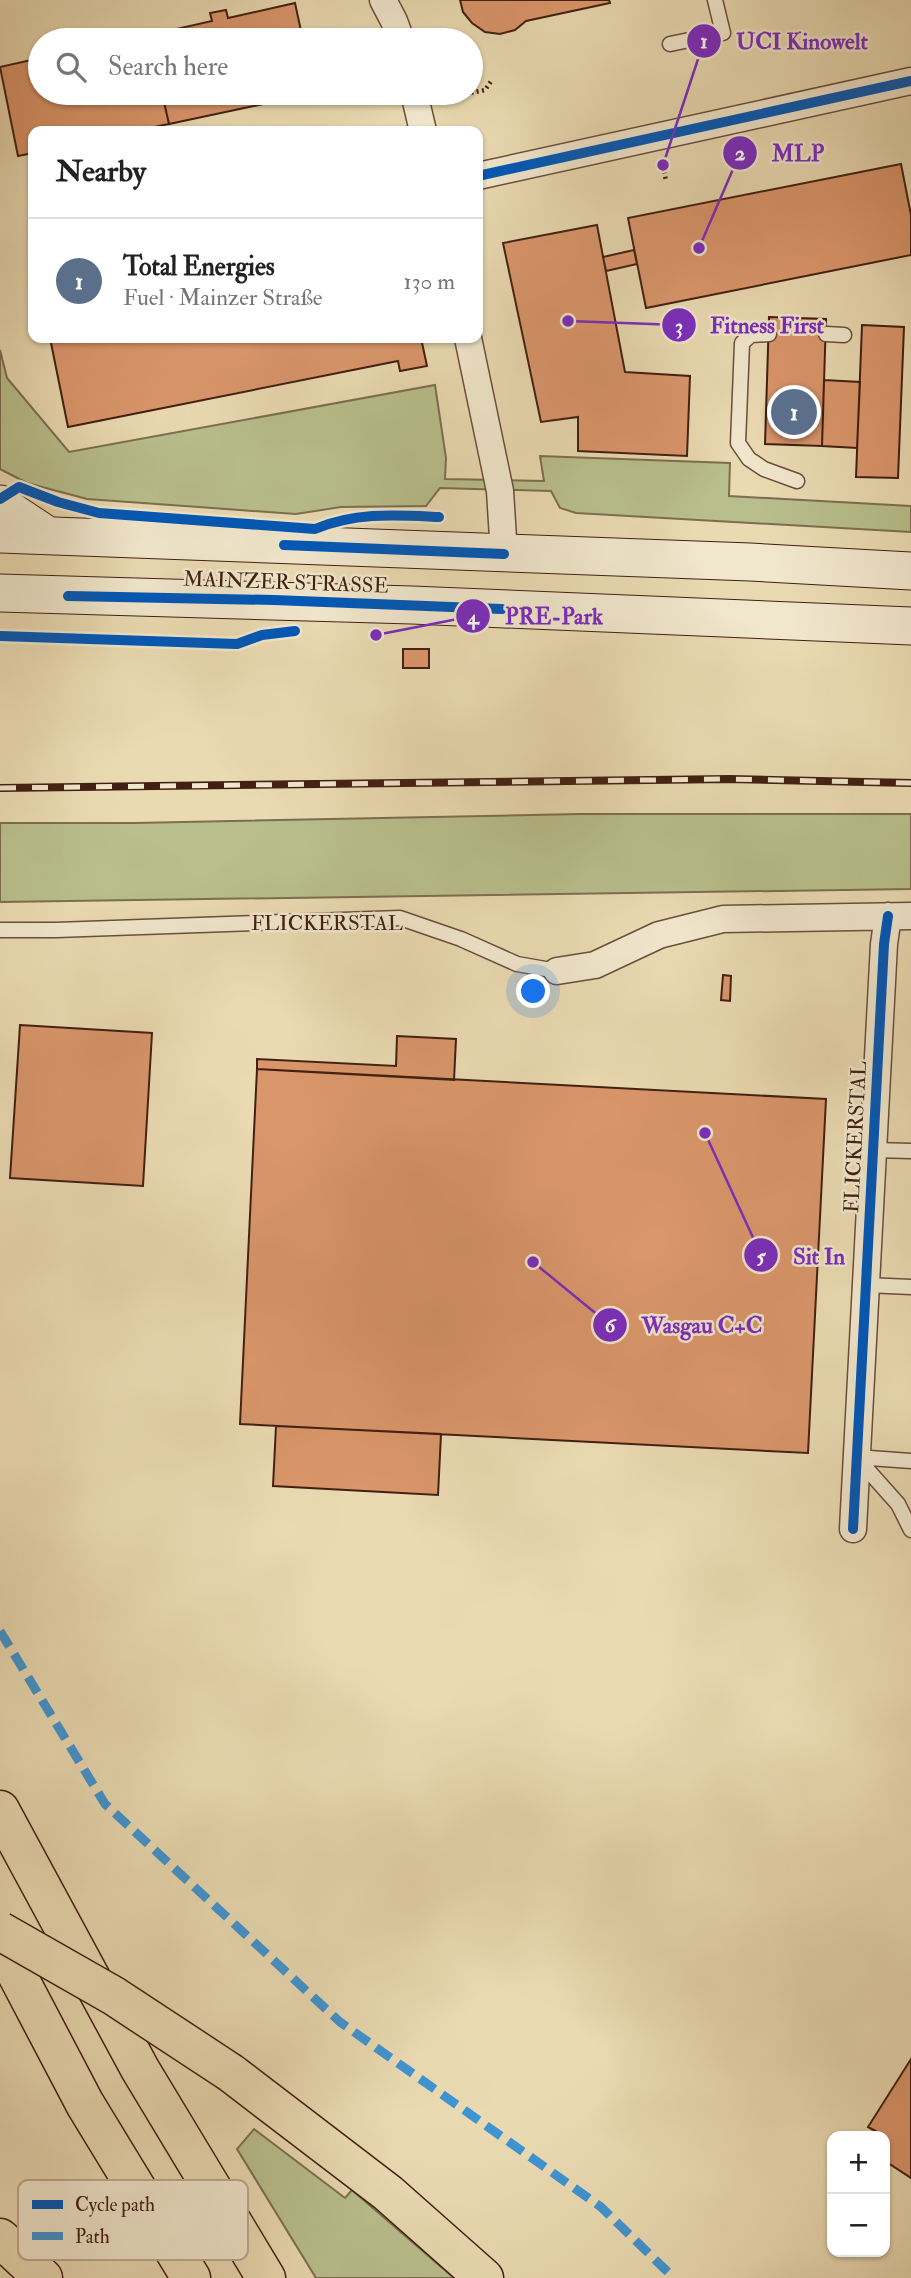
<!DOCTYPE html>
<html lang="en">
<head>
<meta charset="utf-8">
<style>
  body { margin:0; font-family:"IM FELL Double Pica",serif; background:#f6f6f6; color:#222 }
  .controls { position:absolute; right:21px; bottom:21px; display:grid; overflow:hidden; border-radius:14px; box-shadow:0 2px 5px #0004 }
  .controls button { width:63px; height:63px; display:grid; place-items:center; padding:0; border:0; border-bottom:2px solid #e0e0e0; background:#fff; color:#222; font:35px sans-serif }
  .you { position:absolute; left:534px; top:992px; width:24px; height:24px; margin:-18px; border:5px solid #fff; border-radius:50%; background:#1a73e8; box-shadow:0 0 0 10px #1a73e833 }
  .badge { display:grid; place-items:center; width:46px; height:46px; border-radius:50%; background:#8f2418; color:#fff; font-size:23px; font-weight:700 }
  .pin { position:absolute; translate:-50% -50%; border:4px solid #fff; box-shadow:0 2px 7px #0006 }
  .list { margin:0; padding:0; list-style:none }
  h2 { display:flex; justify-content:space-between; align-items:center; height:91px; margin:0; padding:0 28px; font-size:30px }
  h2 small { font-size:23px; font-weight:400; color:#767676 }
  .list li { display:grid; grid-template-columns:46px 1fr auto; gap:21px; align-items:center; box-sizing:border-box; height:126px; padding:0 28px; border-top:2px solid #e0e0e0 }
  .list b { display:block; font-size:26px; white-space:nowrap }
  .list p { margin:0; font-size:23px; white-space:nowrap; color:#767676 }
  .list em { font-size:23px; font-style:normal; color:#767676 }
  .icon { flex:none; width:38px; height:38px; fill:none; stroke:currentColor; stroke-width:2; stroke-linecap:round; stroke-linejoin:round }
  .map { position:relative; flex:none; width:911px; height:2278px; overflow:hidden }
  .search { position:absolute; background:#fff; box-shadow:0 2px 5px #0004; left:28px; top:28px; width:455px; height:77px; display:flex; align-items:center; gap:18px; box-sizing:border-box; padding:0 24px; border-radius:38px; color:#767676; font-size:26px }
  .panel { position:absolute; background:#fff; box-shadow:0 2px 5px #0004; left:28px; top:126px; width:455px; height:217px; border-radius:14px }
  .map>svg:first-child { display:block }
  .green { fill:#b8bf8c; stroke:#7c6f4f; stroke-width:2 }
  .building { fill:#da966b; stroke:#411f12; stroke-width:2 }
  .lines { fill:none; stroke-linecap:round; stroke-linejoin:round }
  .lane-casing { stroke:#6b4e3a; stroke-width:17 }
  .street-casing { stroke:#6b4e3a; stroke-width:29 }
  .secondary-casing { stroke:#411f12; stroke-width:39 }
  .highway-casing { stroke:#411f12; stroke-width:41 }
  .path { stroke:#411f12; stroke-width:4.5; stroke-dasharray:2 3.5; stroke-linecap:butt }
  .lane { stroke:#f1e7cd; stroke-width:14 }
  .street { stroke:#f1e7cd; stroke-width:26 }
  .secondary { stroke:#f1e7cd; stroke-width:37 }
  .highway { stroke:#eadab2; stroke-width:38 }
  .rail-casing { stroke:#411f12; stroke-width:8 }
  .rail { stroke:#f1e7cd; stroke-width:5; stroke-dasharray:16; stroke-linecap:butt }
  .highway-bridge-casing { stroke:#411f12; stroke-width:41; stroke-linecap:butt }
  .highway-bridge { stroke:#eadab2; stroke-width:38 }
  .quiet { stroke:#3f94d3; stroke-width:9; stroke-dasharray:18 9; stroke-linecap:butt }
  .cycleway-casing { stroke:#f1e7cd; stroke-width:15 }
  .cycleway { stroke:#0057b8; stroke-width:10 }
  .labels { text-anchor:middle; stroke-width:5; stroke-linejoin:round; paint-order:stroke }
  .street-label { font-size:21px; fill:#411f12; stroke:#f1e7cd }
  .key { fill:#f1e7cd; stroke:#bcab95; stroke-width:2 }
  .key-label { font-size:19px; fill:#411f12 }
  .leader { fill:none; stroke:#7b2cbf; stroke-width:2.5 }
  .callout-dot { fill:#7b2cbf; stroke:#f1e7cd; stroke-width:2.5 }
  .mark-label { font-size:21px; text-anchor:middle; font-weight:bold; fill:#fff }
  .callout-label { font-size:23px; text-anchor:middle; font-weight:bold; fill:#7b2cbf; stroke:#f1e7cd; stroke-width:5; stroke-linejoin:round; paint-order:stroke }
</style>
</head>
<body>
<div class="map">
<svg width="911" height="2278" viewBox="0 0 911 2278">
  <rect width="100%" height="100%" fill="#eadab2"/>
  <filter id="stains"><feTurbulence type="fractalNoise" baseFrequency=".00286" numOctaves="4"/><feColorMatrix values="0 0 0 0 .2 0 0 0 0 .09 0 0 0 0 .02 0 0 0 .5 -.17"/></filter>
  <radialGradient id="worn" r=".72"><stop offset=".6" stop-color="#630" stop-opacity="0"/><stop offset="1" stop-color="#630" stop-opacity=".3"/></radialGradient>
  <!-- green -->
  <path class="green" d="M0 350 7 378 69 452 435 385 446 458 445 479 544 481 540 456 730 463 729 496 911 506V532L576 513 560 508 551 491 440 488 426 506 341 507 296 514 87 499 27 483 0 469Z
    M580 814H911V889L0 902V823H135Z
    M254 2129 345 2198 352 2190 454 2278H316L237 2149Z"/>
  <!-- building -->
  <path class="building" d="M460 0H609L610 3 526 21 515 30 500 34 485 32 472 23 463 12Z
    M295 3 303 40H151L150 35 212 21 210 13 226 10 228 18Z
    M150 35 151 40H123Z
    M40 58V93H162L169 124 135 131H33V153L18 156 0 67Z
    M162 93H315L169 124Z
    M901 164 911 215V255L646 308 628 218Z
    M597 225 625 372 690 376 687 456 578 451V417L541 422 503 243Z
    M634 250 637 264 606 271 603 257Z
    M769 317 826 319 822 446 765 444Z
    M862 325 904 327 898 478 856 477Z
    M50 338H421L427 366 400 371 398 361 68 427Z
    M824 380 860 382 857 448 822 446Z
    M403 649H429V668H403Z
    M723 975 731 976 730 1001 721 1000Z
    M20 1025 152 1033 143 1186 10 1178Z
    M397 1036 456 1039 454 1080 257 1069V1059L396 1066Z
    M257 1069 826 1099 808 1453 240 1424Z
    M276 1426 441 1434 438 1495 273 1486Z
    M911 2059V2178L885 2161V2136L868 2127Z"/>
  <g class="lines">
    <!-- lane casing -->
    <g class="lane-casing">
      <path id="lane" d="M670 44 723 33 715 0
        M769 334 751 335 742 343 738 443 749 459 764 469 797 481
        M826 334 844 335
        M0 930H56L400 918 461 939 517 964 557 971
        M874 1150 911 1151
        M866 1285 911 1287
        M856 1457 911 1461
        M857 1458 898 1504 911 1530"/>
    </g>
    <!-- street casing -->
    <g class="street-casing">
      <path id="street" d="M383 0 394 21 401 40
        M414 93 423 131
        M478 176 911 81
        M468 338 500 491 504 554
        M557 971 595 965 659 935 723 919 911 916
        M853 1529 884 944 888 916"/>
    </g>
    <!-- secondary casing -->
    <g class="secondary-casing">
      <path id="secondary" d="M0 504 47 535
        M0 534 750 562 911 571
        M0 593 412 605 911 626"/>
    </g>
    <!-- highway casing -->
    <g class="highway-casing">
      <path id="highway" d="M0 1810 140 2069 266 2278
        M0 1942 85 2104 191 2278
        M231 2073 388 2193 484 2278
        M0 2238 43 2278"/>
    </g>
    <!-- path -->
    <path class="path" d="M455 96 485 90 492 80
      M663 166 666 181"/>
    <!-- lane -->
    <use href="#lane" class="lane"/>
    <!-- street -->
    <use href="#street" class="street"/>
    <!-- secondary -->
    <use href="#secondary" class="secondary"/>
    <!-- highway -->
    <use href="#highway" class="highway"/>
    <!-- rail casing -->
    <g class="rail-casing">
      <path id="rail" d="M0 788 730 779 911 783"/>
    </g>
    <!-- rail -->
    <use href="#rail" class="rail"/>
    <!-- highway-bridge casing -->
    <g class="highway-bridge-casing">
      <path id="highway-bridge" d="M0 1931 114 1996 231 2073"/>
    </g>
    <!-- highway-bridge -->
    <use href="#highway-bridge" class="highway-bridge"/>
    <!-- quiet -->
    <path class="quiet" d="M0 1631 105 1804 340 2022 601 2207 674 2278"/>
    <!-- cycleway casing -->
    <g class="cycleway-casing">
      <path id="cycleway" d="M478 176 911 81
        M0 499 19 487 58 502 99 513 315 529C356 512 395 515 439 517
        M284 545 504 554
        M68 596 274 600 502 609
        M0 636 237 644 262 635 295 631
        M853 1529 884 944 888 916"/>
    </g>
    <!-- cycleway -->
    <use href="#cycleway" class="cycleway"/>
  </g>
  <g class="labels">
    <!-- street labels -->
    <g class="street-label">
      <text transform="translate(286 582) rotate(2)" y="7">MAINZER STRASSE</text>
      <text x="327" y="930">FLICKERSTAL</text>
      <text transform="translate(855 1137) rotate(-87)" y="7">FLICKERSTAL</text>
    </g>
  </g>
  <!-- legend -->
  <rect x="18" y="2180" width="230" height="80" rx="10" class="key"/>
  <rect x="32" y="2200" width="31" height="9" fill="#0057b8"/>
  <rect x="32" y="2232" width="31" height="8" fill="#3f94d3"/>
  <g class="key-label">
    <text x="75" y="2211">Cycle path</text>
    <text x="75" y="2243">Path</text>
  </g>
  <!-- callouts -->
  <path class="leader" d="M663 165L704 41M699 248L740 153M568 321L679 325M376 635L473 616M705 1133L761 1255M533 1262L610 1325"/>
  <g class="callout-dot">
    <circle cx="663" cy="165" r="7"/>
    <circle cx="699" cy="248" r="7"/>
    <circle cx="568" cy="321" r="7"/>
    <circle cx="376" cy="635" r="7"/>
    <circle cx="705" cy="1133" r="7"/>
    <circle cx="533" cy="1262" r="7"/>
    <circle cx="704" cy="41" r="18"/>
    <circle cx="740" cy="153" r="18"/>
    <circle cx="679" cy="325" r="18"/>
    <circle cx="473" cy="616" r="18"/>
    <circle cx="761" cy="1255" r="18"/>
    <circle cx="610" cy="1325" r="18"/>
  </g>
  <g class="mark-label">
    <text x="704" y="48">1</text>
    <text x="740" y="160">2</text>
    <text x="679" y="333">3</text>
    <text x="473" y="624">4</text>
    <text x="761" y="1263">5</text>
    <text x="610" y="1332">6</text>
  </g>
  <g class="callout-label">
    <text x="802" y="49">UCI Kinowelt</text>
    <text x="798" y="161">MLP</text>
    <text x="767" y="333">Fitness First</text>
    <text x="554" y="624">PRE-Park</text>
    <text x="819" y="1264">Sit In</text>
    <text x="702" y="1333">Wasgau C+C</text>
  </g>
  <rect width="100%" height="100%" filter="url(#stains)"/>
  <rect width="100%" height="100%" fill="url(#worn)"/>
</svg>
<div class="controls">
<button>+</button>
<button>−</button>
</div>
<div class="you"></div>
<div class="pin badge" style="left:794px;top:412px;background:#5c6f8a">1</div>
<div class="search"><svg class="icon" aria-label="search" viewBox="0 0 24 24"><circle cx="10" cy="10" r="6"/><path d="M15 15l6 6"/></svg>Search here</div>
<section class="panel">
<h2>Nearby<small></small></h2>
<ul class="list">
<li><span class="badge" style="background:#5c6f8a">1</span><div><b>Total Energies</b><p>Fuel · Mainzer Straße</p></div><em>130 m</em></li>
</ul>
</section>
</div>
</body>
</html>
